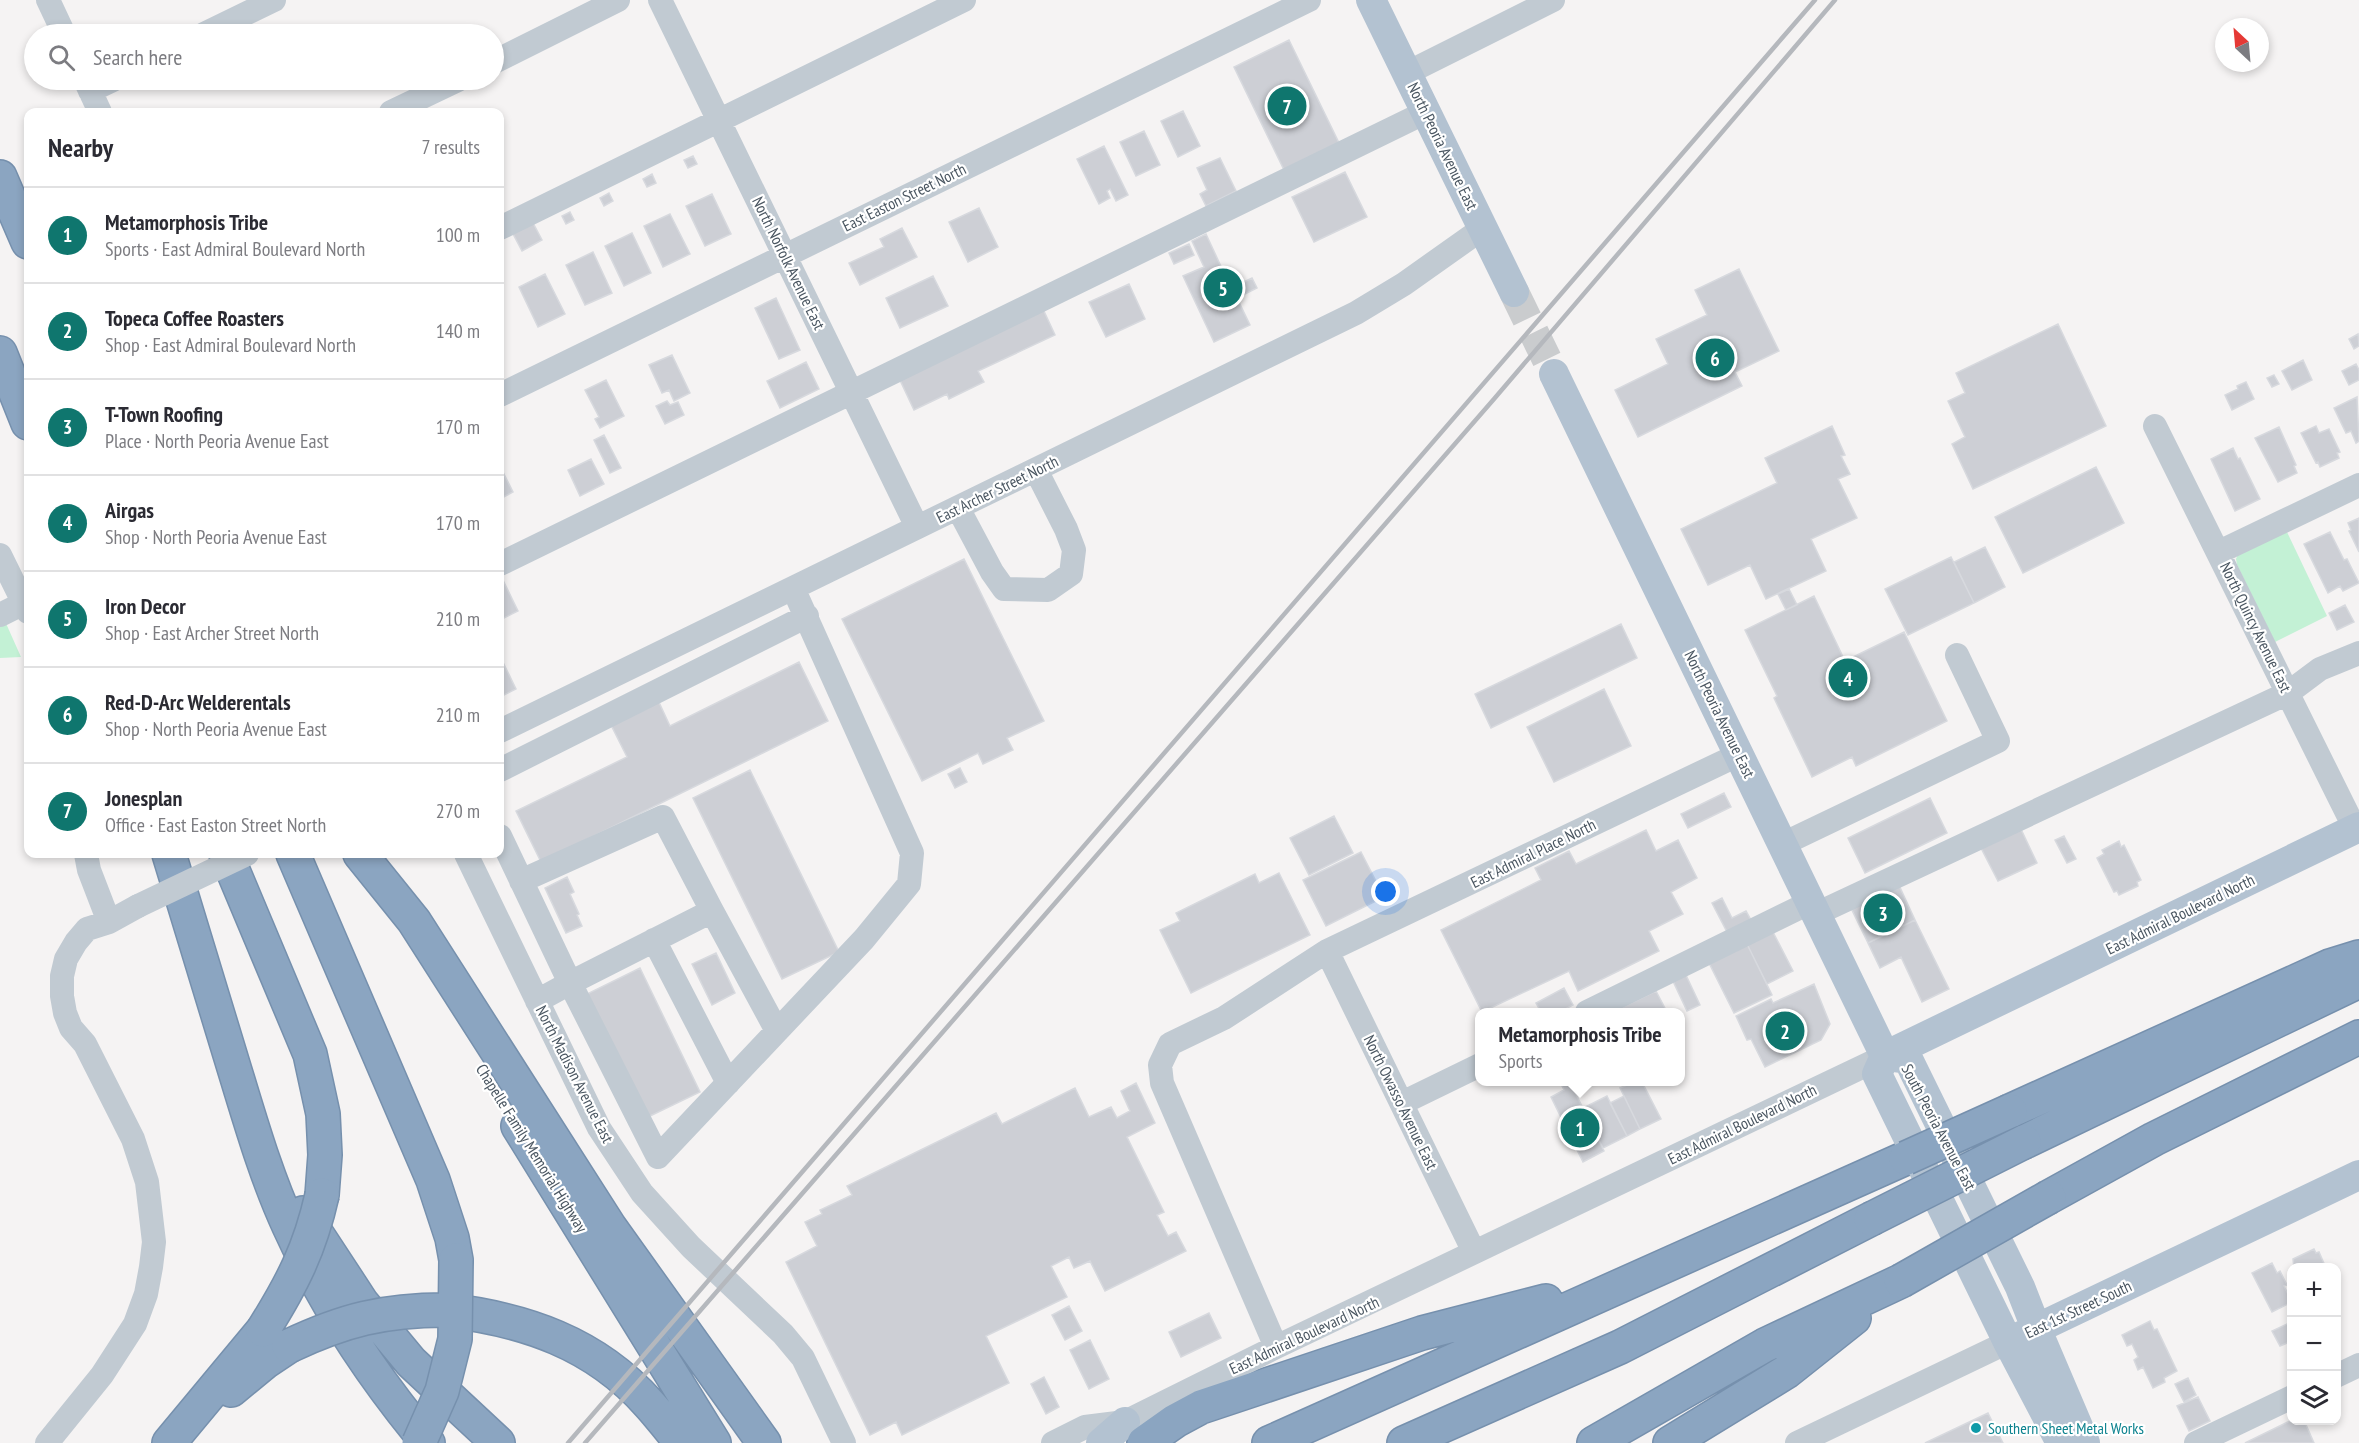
<!DOCTYPE html>
<html lang="en">
<head>
<meta charset="utf-8">
<style>
  body { margin:0; font-family:"PT Sans Narrow",sans-serif; background:#f2f2f3; color:#2b2b33 }
  .controls { position:absolute; right:18px; bottom:18px; display:grid; overflow:hidden; border-radius:12px; box-shadow:0 3px 9px #0003 }
  .controls button { width:54px; height:54px; display:grid; place-items:center; padding:0; border:0; border-bottom:2px solid #e1e1e2; background:#fff; color:#2b2b33; font:30px sans-serif }
  .compass { position:absolute; left:2215px; top:18px; width:54px; height:54px; border-radius:50%; background:#fff; box-shadow:0 3px 9px #0003; rotate:334deg }
  .you { position:absolute; left:1386px; top:892px; width:21px; height:21px; margin:-15px; border:4px solid #fff; border-radius:50%; background:#1a73e8; box-shadow:0 0 0 9px #1a73e833 }
  .badge { display:grid; place-items:center; width:39px; height:39px; border-radius:50%; background:#0f766e; color:#fff; font-size:20px; font-weight:700 }
  .pin { position:absolute; translate:-50% -50%; border:3px solid #fff; box-shadow:0 2px 6px #0006 }
  .popup { position:absolute; left:1475px; top:1008px; width:210px; height:78px; box-sizing:border-box; display:grid; place-content:center; border-radius:12px; background:#fff; filter:drop-shadow(0 2px 4px #0005); font-size:20px; white-space:nowrap; color:#7c7c81 }
  .popup b { font-size:22px; color:#2b2b33 }
  .popup::after { content:''; position:absolute; left:50%; top:100%; margin-left:-12px; border:12px solid transparent; border-top-color:#fff }
  .list { margin:0; padding:0; list-style:none }
  h2 { display:flex; justify-content:space-between; align-items:center; height:78px; margin:0; padding:0 24px; font-size:26px }
  h2 small { font-size:20px; font-weight:400; color:#7c7c81 }
  .list li { display:grid; grid-template-columns:39px 1fr auto; gap:18px; align-items:center; box-sizing:border-box; height:96px; padding:0 24px; border-top:2px solid #e1e1e2 }
  .list b { display:block; font-size:22px; white-space:nowrap }
  .list p { margin:0; font-size:20px; white-space:nowrap; color:#7c7c81 }
  .list em { font-size:20px; font-style:normal; color:#7c7c81 }
  .icon { flex:none; width:33px; height:33px; fill:none; stroke:currentColor; stroke-width:2; stroke-linecap:round; stroke-linejoin:round }
  .map { position:relative; flex:none; width:2359px; height:1443px; overflow:hidden }
  .search { position:absolute; background:#fff; box-shadow:0 3px 9px #0003; left:24px; top:24px; width:480px; height:66px; display:flex; align-items:center; gap:15px; box-sizing:border-box; padding:0 21px; border-radius:33px; color:#7c7c81; font-size:22px }
  .panel { position:absolute; background:#fff; box-shadow:0 3px 9px #0003; left:24px; top:108px; width:480px; height:750px; border-radius:12px }
  .map>svg:first-child { display:block }
  .green { fill:#c3f1d5 }
  .building { fill:#cdcfd5; stroke:#d7d9de; stroke-width:1.5 }
  .lines { fill:none; stroke-linecap:round; stroke-linejoin:round }
  .major-tunnel { stroke:#caccce; stroke-width:30; stroke-dasharray:30 15; stroke-linecap:butt }
  .highway-casing { stroke:#7690ad; stroke-width:36 }
  .minor { stroke:#c1cad2; stroke-width:24 }
  .major { stroke:#b3c2d1; stroke-width:30 }
  .highway { stroke:#8ba5c1; stroke-width:33 }
  .rail { stroke:#b5b8bd; stroke-width:4.5 }
  .highway-bridge-casing { stroke:#7690ad; stroke-width:36; stroke-linecap:butt }
  .minor-bridge { stroke:#c1cad2; stroke-width:24 }
  .highway-bridge { stroke:#8ba5c1; stroke-width:33 }
  .culture-dot { fill:#0f9aa8; stroke:#fff; stroke-width:2 }
  .labels { text-anchor:middle; stroke-width:4.5; stroke-linejoin:round; paint-order:stroke }
  .street-label { font-size:16px; fill:#4a5661; stroke:#fff }
  .culture-label { font-size:16px; fill:#0d838f; stroke:#fff; text-anchor:start }
</style>
</head>
<body>
<div class="map">
<svg width="2359" height="1443" viewBox="0 0 2359 1443">
  <rect width="100%" height="100%" fill="#f5f3f3"/>
  <!-- green -->
  <path class="green" d="M2287 532 2327 616 2275 642 2237 565 2236 559 2238 554Z
    M0 610 21 657 0 658Z"/>
  <!-- building -->
  <path class="building" d="M1289 40 1340 145 1285 172 1234 67Z
    M1183 111 1200 146 1178 157 1161 121Z
    M1144 131 1160 165 1136 176 1120 142Z
    M1104 146 1128 195 1116 201 1110 189 1107 191 1110 198 1099 204 1077 159Z
    M693 156 697 164 688 168 684 160Z
    M1220 158 1236 191 1206 206 1200 194 1207 190 1197 168Z
    M1345 172 1367 217 1314 242 1292 197Z
    M652 174 656 183 647 187 643 179Z
    M609 193 613 201 604 206 600 198Z
    M712 194 731 234 705 246 686 206Z
    M979 208 998 247 968 262 949 222Z
    M570 212 574 220 566 224 562 216Z
    M670 214 690 254 663 267 644 226Z
    M531 219 542 240 522 251 511 230Z
    M902 228 917 257 860 285 849 263 884 247 880 239Z
    M632 233 651 273 624 286 605 246Z
    M1206 234 1231 288 1252 278 1257 288 1237 298 1250 325 1214 342 1183 276 1204 267 1192 241Z
    M1189 244 1194 255 1174 264 1169 253Z
    M593 252 612 293 585 305 566 265Z
    M1739 269 1779 351 1735 372 1742 386 1638 437 1615 390 1668 364 1656 339 1707 315 1695 290Z
    M545 274 565 314 538 327 519 287Z
    M933 276 948 306 900 328 886 298Z
    M1129 284 1145 319 1106 337 1089 302Z
    M776 298 800 350 779 359 755 308Z
    M1043 309 1055 335 978 371 984 382 949 399 947 394 914 410 899 378Z
    M2058 324 2106 426 1973 489 1952 444 1965 437 1948 401 1965 393 1956 373Z
    M2358 334 2359 346 2354 349 2349 339Z
    M672 355 690 393 674 401 669 390 662 393 649 365Z
    M2303 360 2312 380 2292 390 2282 371Z
    M806 362 819 389 780 408 767 381Z
    M2356 364 2359 370V380L2349 385 2342 371Z
    M2274 375 2279 384 2272 387 2267 378Z
    M606 380 624 416 600 428 595 419 599 417 585 390Z
    M2246 382 2254 399 2232 410 2225 395 2238 389 2237 386Z
    M2357 397 2359 441 2356 443 2351 431 2346 433 2334 408Z
    M667 401 670 405 678 402 684 415 665 424 656 406Z
    M1832 426 1845 455 1841 456 1850 474 1838 479 1857 518 1811 539 1826 571 1766 599 1750 565 1708 585 1681 529 1777 483 1765 458Z
    M2316 426 2319 433 2329 429 2340 452 2337 453 2339 458 2320 467 2318 462 2316 463 2301 433Z
    M2279 427 2296 465 2294 466 2297 473 2278 482 2255 438Z
    M604 435 621 468 610 473 594 440Z
    M2233 448 2238 459 2240 458 2260 499 2235 511 2211 459Z
    M591 459 604 484 580 496 568 470Z
    M500 466 513 492 500 499Z
    M2096 467 2124 523 2023 573 1995 517Z
    M2359 518V552L2349 531 2351 530 2348 523Z
    M2330 532 2344 560 2347 559 2359 583 2343 591 2340 586 2328 593 2304 544Z
    M1985 547 2005 587 1974 603 1954 562Z
    M1951 557 1974 603 1908 635 1885 589Z
    M964 559 1044 721 1007 738 1013 750 983 764 978 753 922 781 842 619Z
    M502 578 518 611 500 620V579Z
    M1789 589 1797 605 1786 610 1778 594Z
    M1814 596 1845 661 1904 632 1947 721 1856 766 1852 757 1812 777 1774 698 1777 696 1745 630Z
    M2345 605 2354 622 2337 630 2329 613Z
    M1621 624 1637 658 1491 728 1475 694Z
    M500 656 516 689 500 697Z
    M799 662 828 721 541 862 516 811 627 757 609 721 657 698 670 726Z
    M1604 689 1631 746 1554 782 1527 727Z
    M960 768 967 782 955 788 948 774Z
    M750 770 839 952 782 979 693 798Z
    M1724 793 1731 807 1688 828 1681 814Z
    M1930 798 1947 833 1865 873 1848 838Z
    M1334 816 1353 853 1309 875 1290 838Z
    M2020 827 2037 863 1998 881 1980 846Z
    M1646 830 1656 851 1678 840 1697 878 1671 892 1683 914 1649 931 1659 951 1578 991 1569 971 1482 1012 1441 930 1541 880 1535 868 1569 851 1576 864Z
    M2064 836 2076 859 2067 863 2055 840Z
    M2119 841 2121 847 2124 845 2141 880 2137 882 2138 886 2119 895 2117 891 2114 892 2097 858 2104 854 2102 850Z
    M1361 852 1384 897 1326 926 1303 880Z
    M1279 873 1310 935 1191 993 1160 930 1180 921 1176 913 1255 874 1259 883Z
    M567 877 574 892 570 894 579 914 577 915 582 926 566 933 545 888Z
    M1898 883 1915 920 1868 943 1850 906Z
    M1722 898 1732 918 1746 911 1751 920 1727 932 1712 903Z
    M1915 920 1949 989 1922 1002 1901 957 1880 968 1868 943Z
    M1772 930 1793 971 1767 984 1746 942Z
    M1746 942 1772 995 1734 1013 1708 961Z
    M716 953 735 993 712 1005 692 964Z
    M640 968 700 1092 646 1118 587 994Z
    M1685 973 1700 1005 1687 1011 1672 979Z
    M1814 984 1830 1024 1821 1040 1765 1067 1751 1039 1747 1040 1736 1016 1771 999 1773 1003Z
    M1564 988 1573 1005 1560 1012H1541L1536 1003Z
    M1656 991 1667 1012H1612Z
    M1560 1082H1570L1604 1151 1583 1162 1551 1097 1564 1090Z
    M1634 1082H1642L1661 1119 1640 1129 1620 1088Z
    M1136 1083 1155 1123 1127 1137 1164 1212 1157 1215 1168 1236 1176 1232 1186 1251 1105 1291 1090 1261 1074 1268 1069 1257 1051 1266 1067 1297 986 1336 1009 1383 902 1435 896 1422 870 1435 786 1262 817 1246 805 1222 822 1214 820 1210 852 1195 847 1186 996 1113 1002 1124 1075 1088 1089 1117 1111 1107 1117 1118 1130 1111 1121 1091Z
    M1607 1096 1627 1136 1603 1148 1583 1108Z
    M1624 1096 1640 1129 1627 1136 1610 1103Z
    M2314 1249 2316 1253 2319 1252 2326 1268H2294L2293 1259Z
    M2272 1263 2277 1273 2280 1271 2287 1285 2284 1286 2292 1302 2272 1312 2252 1273Z
    M1069 1306 1082 1331 1065 1340 1052 1315Z
    M1209 1313 1221 1338 1181 1357 1169 1332Z
    M2150 1321 2154 1330 2157 1329 2177 1371 2164 1378 2165 1382 2153 1388 2143 1367 2138 1370 2134 1360 2138 1357 2132 1344 2127 1346 2122 1335Z
    M2289 1323 2292 1328V1341L2280 1346 2272 1331Z
    M1090 1340 1109 1379 1089 1389 1070 1350Z
    M1044 1377 1059 1407 1046 1414 1031 1384Z
    M2188 1378 2196 1395 2184 1402 2175 1384Z
    M2198 1397 2210 1421 2189 1431 2177 1406Z
    M1988 1413 2003 1443H1925Z
    M2292 1420H2304L2314 1443H2245Z"/>
  <g class="lines">
    <!-- major-tunnel -->
    <path class="major-tunnel" d="M1514 292 1554 374"/>
    <!-- highway casing -->
    <g class="highway-casing">
      <path id="highway" d="M0 177 28 242
        M0 353 28 423
        M169 854C191 926 213 998 235 1071 251 1123 266 1176 289 1226 325 1305 372 1376 428 1443
        M226 854 310 1054 323 1114 325 1155 322 1195
        M293 854 433 1180 452 1238 456 1260
        M360 854 414 921 609 1226 764 1443
        M2010 1111 2330 966 2359 957
        M518 1126 714 1443
        M2024 1142 2359 981
        M2049 1197 2154 1139 2359 1037
        M303 1213 362 1303 411 1362 498 1443
        M445 1310C524 1319 595 1343 649 1404 661 1417 670 1430 682 1443
        M231 1390 265 1362 289 1346
        M169 1443 263 1330
        M1144 1443 1175 1421 1201 1407 1422 1333 1546 1301
        M1269 1443 1906 1158
        M1404 1443 1620 1347 1871 1219
        M1594 1443 1765 1345 1901 1281
        M1670 1443 1786 1372 1854 1318"/>
    </g>
    <!-- minor -->
    <path class="minor" d="M48 0 64 34
      M660 0 917 527
      M204 34 274 0
      M494 62 618 0
      M1407 73 1553 0
      M85 80 100 112
      M90 91 113 80
      M391 112 458 80
      M500 228 964 0
      M500 395 1309 0
      M2155 426 2355 829
      M958 508 992 572 1004 589 1048 590 1071 574 1074 550 1066 529 1036 470
      M2219 552 2359 485
      M0 555 28 612
      M500 564 1426 112
      M0 615 24 603
      M500 731 1356 313 1404 284 1483 228
      M500 770 807 616
      M500 836 570 983 712 911 777 1031
      M1783 844 1998 741 1957 655
      M86 854 89 870 109 922
      M466 854 599 1128 642 1193 691 1247 783 1334 803 1358 844 1443
      M521 881 663 817 712 911
      M1816 914 2288 693 2320 669 2359 653
      M654 940 728 1083
      M1327 951 1474 1252
      M537 1001 570 983 658 1157 864 939 909 884 912 853 793 588
      M1587 1012 1811 902
      M1402 1103 1480 1065
      M1276 1347 1162 1083 1160 1065 1170 1044 1224 1018 1327 951 1740 754
      M2336 1376 2359 1365
      M47 1443 102 1375 135 1324 146 1294 151 1267 154 1242 147 1182 133 1139 85 1044 71 1028 65 1013 62 996V976L66 959 76 942 87 929 109 922 138 906
      M1053 1443 1085 1427 1125 1422 1276 1347 1885 1056
      M1797 1443 2008 1342
      M2196 1443 2292 1397"/>
    <!-- major -->
    <path class="major" d="M1371 0 1514 292
      M1554 374 1885 1056
      M1885 1056 2359 827
      M1885 1056 1908 1059 2020 1287 2036 1328 2085 1443
      M1885 1056 1877 1074 2008 1342 2061 1443
      M2019 1337 2359 1175
      M1101 1443 1125 1422"/>
    <!-- highway -->
    <use href="#highway" class="highway"/>
    <!-- rail -->
    <path class="rail" d="M568 1443 1815 0
      M585 1443 1494 399 1835 0"/>
    <!-- highway-bridge casing -->
    <g class="highway-bridge-casing">
      <path id="highway-bridge" d="M1906 1158 2010 1111
        M1871 1219 2024 1142
        M1901 1281 2049 1197
        M263 1330C292 1284 310 1249 322 1195
        M289 1346C344 1320 384 1310 445 1310
        M419 1443 442 1391 455 1339 456 1260"/>
    </g>
    <!-- minor-bridge -->
    <path class="minor-bridge" d="M138 906 247 854"/>
    <!-- highway-bridge -->
    <use href="#highway-bridge" class="highway-bridge"/>
  </g>
  <!-- markers -->
  <circle class="culture-dot" cx="1976" cy="1428" r="6"/>
  <g class="labels">
    <!-- street labels -->
    <g class="street-label">
      <text transform="translate(1443 146) rotate(64)" y="6">North Peoria Avenue East</text>
      <text transform="translate(904 197) rotate(-26)" y="6">East Easton Street North</text>
      <text transform="translate(789 263) rotate(64)" y="6">North Norfolk Avenue East</text>
      <text transform="translate(997 489) rotate(-26)" y="6">East Archer Street North</text>
      <text transform="translate(2256 627) rotate(64)" y="6">North Quincy Avenue East</text>
      <text transform="translate(1720 714) rotate(64)" y="6">North Peoria Avenue East</text>
      <text transform="translate(1533 853) rotate(-26)" y="6">East Admiral Place North</text>
      <text transform="translate(2180 914) rotate(-26)" y="6">East Admiral Boulevard North</text>
      <text transform="translate(575 1074) rotate(63)" y="6">North Madison Avenue East</text>
      <text transform="translate(1401 1102) rotate(64)" y="6">North Owasso Avenue East</text>
      <text transform="translate(1742 1124) rotate(-26)" y="6">East Admiral Boulevard North</text>
      <text transform="translate(1939 1127) rotate(62)" y="6">South Peoria Avenue East</text>
      <text transform="translate(532 1148) rotate(58)" y="6">Chapelle Family Memorial Highway</text>
      <text transform="translate(2078 1309) rotate(-25)" y="6">East 1st Street South</text>
      <text transform="translate(1304 1335) rotate(-25)" y="6">East Admiral Boulevard North</text>
    </g>
    <!-- culture labels -->
    <g class="culture-label">
      <text x="1988" y="1434">Southern Sheet Metal Works</text>
    </g>
  </g>
</svg>
<div class="controls">
<button>+</button>
<button>−</button>
<button><svg class="icon" aria-label="layers" viewBox="0 0 24 24"><path d="M12 4l9 5-9 5-9-5zM3 14l9 5 9-5"/></svg></button>
</div>
<svg class="compass" viewBox="-18 -18 36 36"><path d="M0-13l5 13h-10z" fill="#e53935"/><path d="M0 13l5-13h-10z" fill="#7c7c81"/></svg>
<div class="you"></div>
<div class="pin badge" style="left:1580px;top:1128px">1</div>
<div class="popup"><b>Metamorphosis Tribe</b>Sports</div>
<div class="pin badge" style="left:1785px;top:1031px">2</div>
<div class="pin badge" style="left:1883px;top:913px">3</div>
<div class="pin badge" style="left:1848px;top:678px">4</div>
<div class="pin badge" style="left:1223px;top:288px">5</div>
<div class="pin badge" style="left:1715px;top:358px">6</div>
<div class="pin badge" style="left:1287px;top:106px">7</div>
<div class="search"><svg class="icon" aria-label="search" viewBox="0 0 24 24"><circle cx="10" cy="10" r="6"/><path d="M15 15l6 6"/></svg>Search here</div>
<section class="panel">
<h2>Nearby<small>7 results</small></h2>
<ul class="list">
<li><span class="badge">1</span><div><b>Metamorphosis Tribe</b><p>Sports · East Admiral Boulevard North</p></div><em>100 m</em></li>
<li><span class="badge">2</span><div><b>Topeca Coffee Roasters</b><p>Shop · East Admiral Boulevard North</p></div><em>140 m</em></li>
<li><span class="badge">3</span><div><b>T-Town Roofing</b><p>Place · North Peoria Avenue East</p></div><em>170 m</em></li>
<li><span class="badge">4</span><div><b>Airgas</b><p>Shop · North Peoria Avenue East</p></div><em>170 m</em></li>
<li><span class="badge">5</span><div><b>Iron Decor</b><p>Shop · East Archer Street North</p></div><em>210 m</em></li>
<li><span class="badge">6</span><div><b>Red-D-Arc Welderentals</b><p>Shop · North Peoria Avenue East</p></div><em>210 m</em></li>
<li><span class="badge">7</span><div><b>Jonesplan</b><p>Office · East Easton Street North</p></div><em>270 m</em></li>
</ul>
</section>
</div>
</body>
</html>
